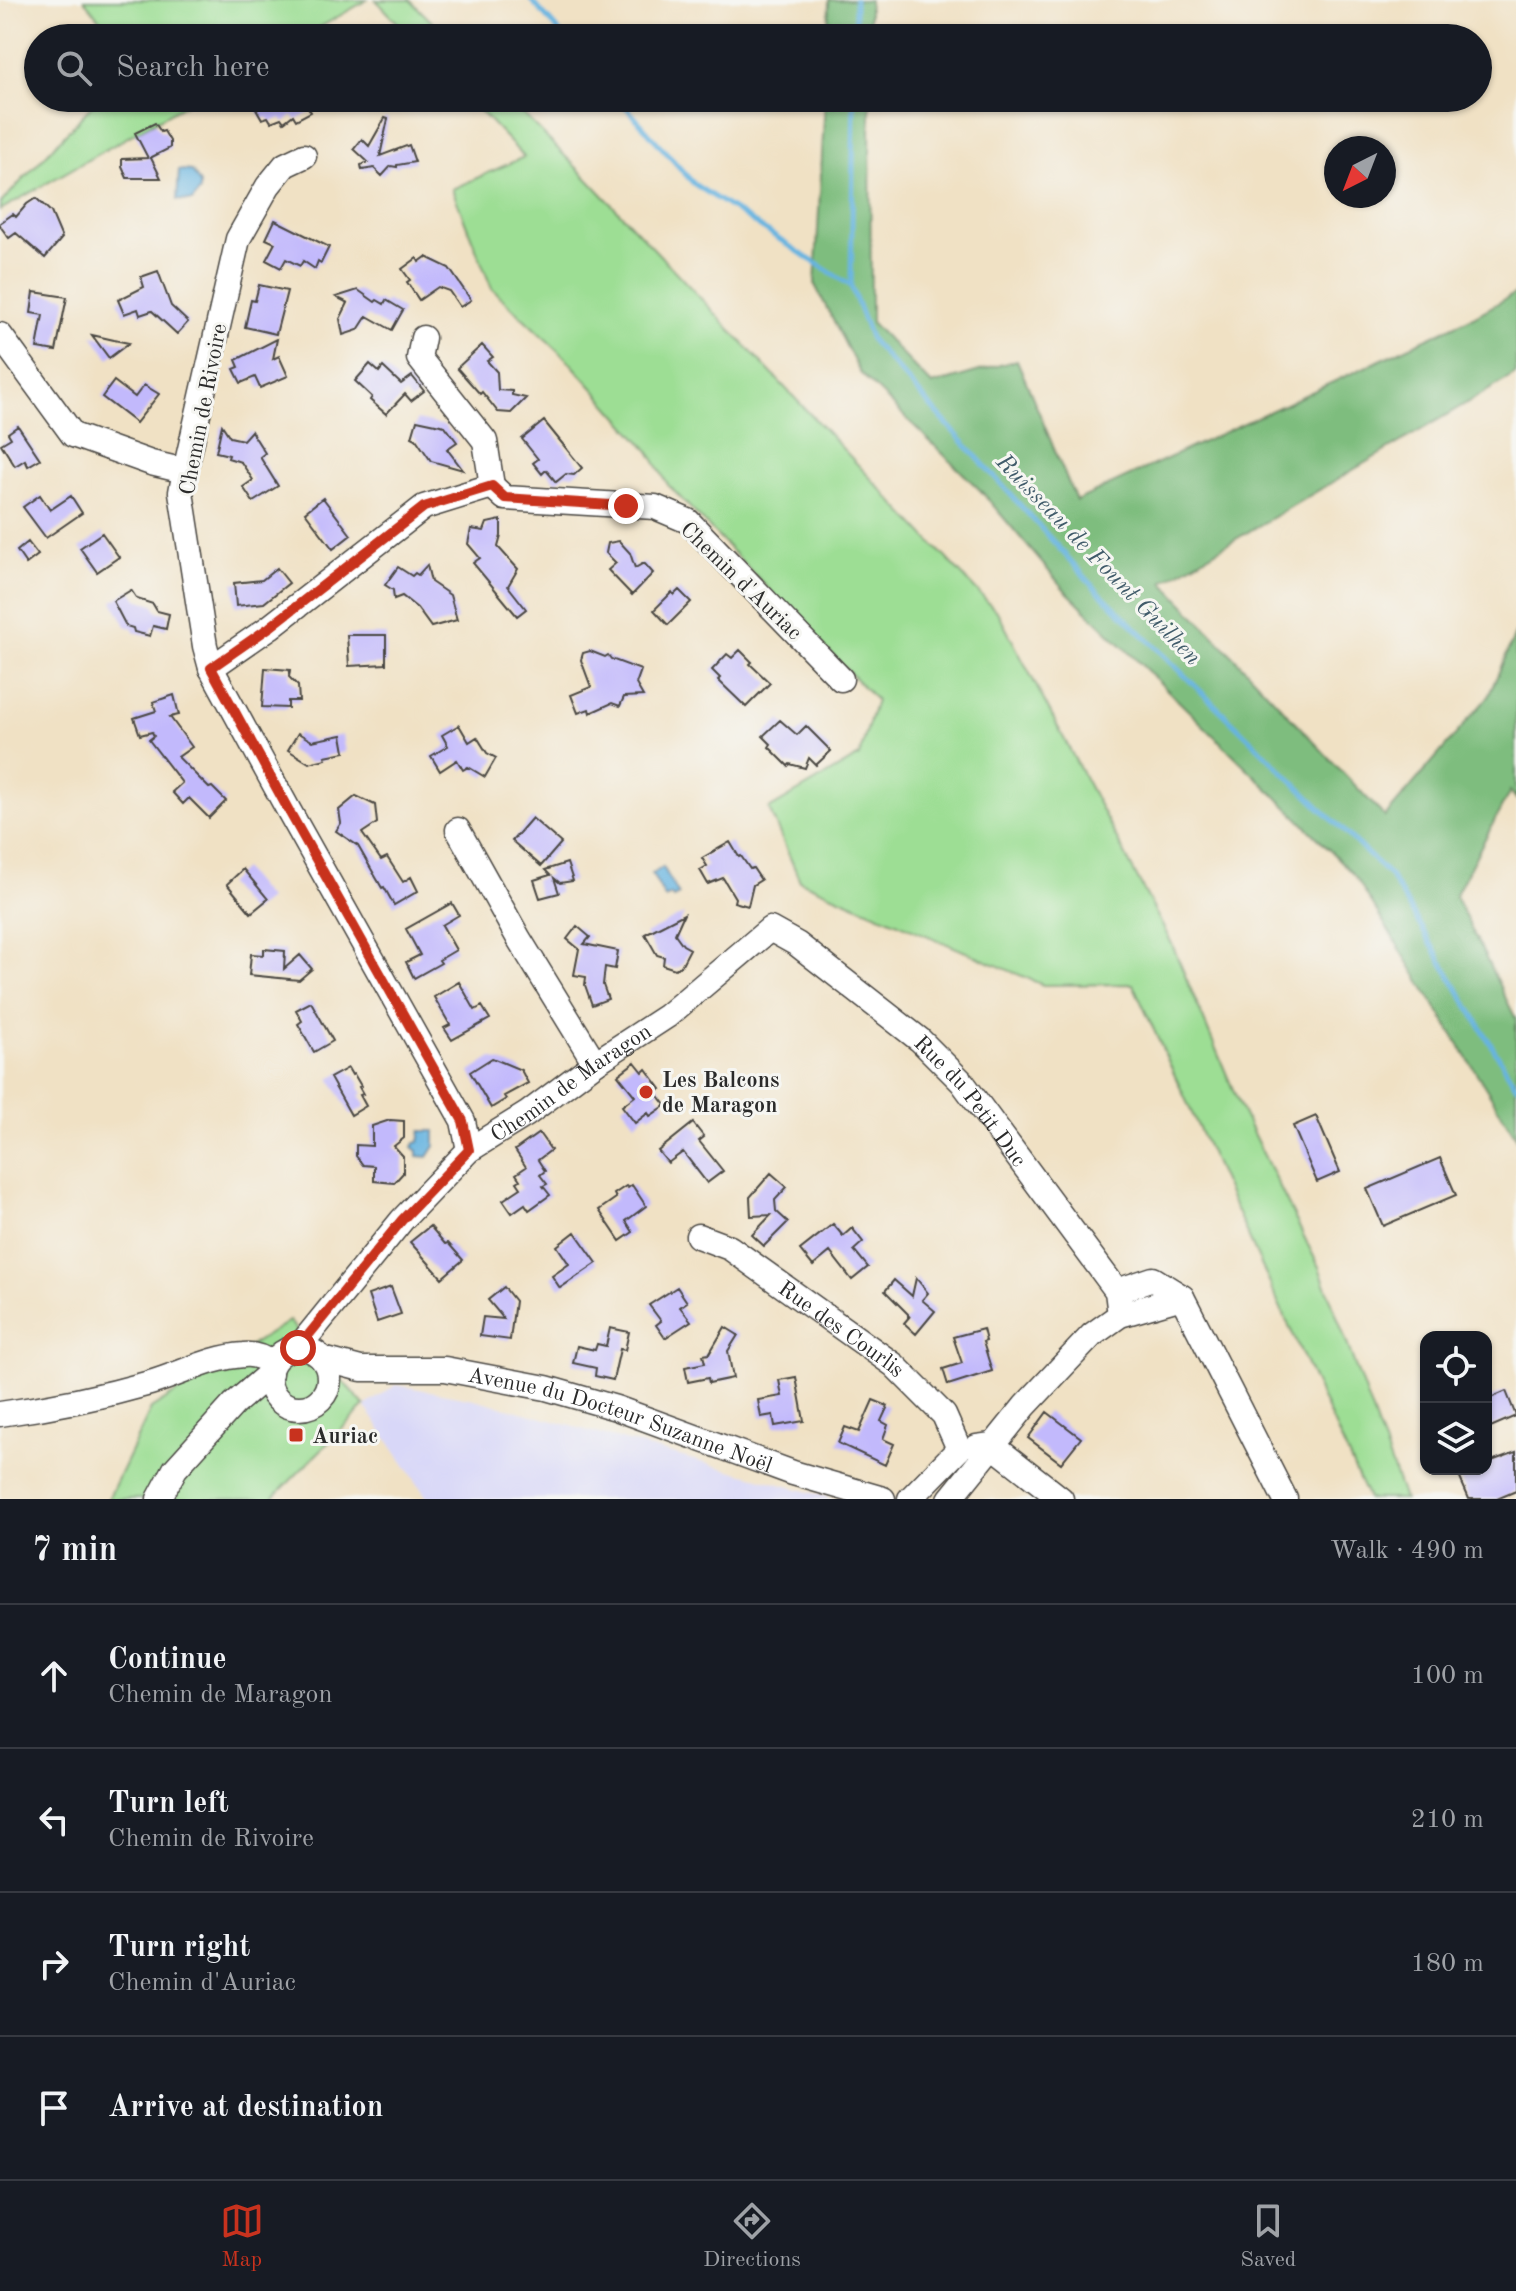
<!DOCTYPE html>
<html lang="en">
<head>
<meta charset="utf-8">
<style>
  body { margin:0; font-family:"Old Standard TT",serif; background:#242831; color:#f1f3f6 }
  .controls { position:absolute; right:24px; bottom:24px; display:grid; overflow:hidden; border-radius:16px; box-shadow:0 2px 6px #0004 }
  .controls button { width:72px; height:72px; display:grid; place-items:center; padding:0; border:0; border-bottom:2px solid #363941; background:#171b24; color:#f1f3f6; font:40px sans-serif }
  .compass { position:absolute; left:1324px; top:136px; width:72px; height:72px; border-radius:50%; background:#171b24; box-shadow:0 2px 6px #0004; rotate:222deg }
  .stop { position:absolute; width:24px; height:24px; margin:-18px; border:6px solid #c8321e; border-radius:50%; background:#fff }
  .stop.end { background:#c8321e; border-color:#fff; box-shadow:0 2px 8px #0008 }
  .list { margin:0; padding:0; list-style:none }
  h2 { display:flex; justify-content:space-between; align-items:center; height:104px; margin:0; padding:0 32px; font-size:34px }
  h2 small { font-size:26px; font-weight:400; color:#9ea1a6 }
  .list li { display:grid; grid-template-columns:52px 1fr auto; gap:24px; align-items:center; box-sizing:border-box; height:144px; padding:0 32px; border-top:2px solid #363941 }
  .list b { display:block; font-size:30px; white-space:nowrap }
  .list p { margin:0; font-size:26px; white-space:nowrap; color:#9ea1a6 }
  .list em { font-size:26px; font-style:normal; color:#9ea1a6 }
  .icon { flex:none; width:44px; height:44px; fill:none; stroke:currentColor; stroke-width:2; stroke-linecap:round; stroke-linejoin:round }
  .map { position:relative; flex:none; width:1516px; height:1499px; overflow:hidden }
  .search { position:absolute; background:#171b24; box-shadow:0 2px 6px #0004; left:24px; right:24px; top:24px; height:88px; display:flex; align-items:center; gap:20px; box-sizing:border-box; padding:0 28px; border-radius:44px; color:#9ea1a6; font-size:30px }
  .sheet { height:680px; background:#171b24 }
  nav { display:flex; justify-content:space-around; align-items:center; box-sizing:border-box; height:112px; border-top:2px solid #363941; background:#171b24; font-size:22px; color:#9ea1a6 }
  nav a { display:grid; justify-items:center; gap:4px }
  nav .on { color:#c8321e }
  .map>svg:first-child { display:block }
  .built { fill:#d8d7f8 }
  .green { fill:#9dde94; stroke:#648460; stroke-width:2 }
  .forest { fill:#7ebd7e; stroke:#547454; stroke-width:2 }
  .water { fill:#66b4e0; stroke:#487086; stroke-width:2 }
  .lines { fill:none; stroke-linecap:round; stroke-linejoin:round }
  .stream { stroke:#66b4e0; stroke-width:5 }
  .building { fill:#c2b9fc }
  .minor-casing { stroke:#494642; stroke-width:27 }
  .minor { stroke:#fff; stroke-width:24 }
  .route { stroke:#c8321e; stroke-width:10 }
  .poi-dot { fill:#c8321e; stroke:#f6f6f2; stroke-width:3 }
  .labels { text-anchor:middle; stroke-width:6; stroke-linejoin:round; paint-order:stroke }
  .street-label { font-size:22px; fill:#2b2b2b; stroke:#f6f6f2 }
  .poi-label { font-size:22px; font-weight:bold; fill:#2b2b2b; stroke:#f6f6f2; text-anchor:start }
  .water-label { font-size:24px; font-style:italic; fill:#405b6a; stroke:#f6f6f2 }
</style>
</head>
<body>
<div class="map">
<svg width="1516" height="1499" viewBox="0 0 1516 1499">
  <rect width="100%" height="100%" fill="#f6f6f2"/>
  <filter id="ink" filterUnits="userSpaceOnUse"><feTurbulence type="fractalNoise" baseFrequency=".0125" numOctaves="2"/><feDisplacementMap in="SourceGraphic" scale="16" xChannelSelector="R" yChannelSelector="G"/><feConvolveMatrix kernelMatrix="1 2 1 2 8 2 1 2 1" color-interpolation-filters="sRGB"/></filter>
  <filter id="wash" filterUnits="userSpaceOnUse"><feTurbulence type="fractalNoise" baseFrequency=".006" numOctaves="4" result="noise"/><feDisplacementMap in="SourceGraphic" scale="32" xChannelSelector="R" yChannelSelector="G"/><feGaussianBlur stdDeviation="1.8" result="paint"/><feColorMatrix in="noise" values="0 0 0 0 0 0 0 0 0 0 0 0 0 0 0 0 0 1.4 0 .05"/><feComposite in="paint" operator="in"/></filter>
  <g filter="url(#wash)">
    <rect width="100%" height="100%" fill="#f0e1c4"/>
    <!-- built -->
    <path class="built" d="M396 1385 474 1399 834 1499H428L365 1406Z"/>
    <!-- green -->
    <path class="green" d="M84 0H367L301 38H114Z
      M376 0H410L448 38H412Z
      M99 98H196L0 210V204Z
      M468 98H507L586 177 998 613 1171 942 1242 1111 1319 1267 1404 1499H1368L1133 984 1043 985 800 881 769 809 859 756 876 700 668 485 649 451 568 360 492 289 452 189 524 157Z
      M289 1321 365 1406 272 1499H108L151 1409Z"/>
    <!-- forest -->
    <path class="forest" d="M829 0H869V38H828Z
      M825 98H870L871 322 932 385 1017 360 1076 501 1473 317 1516 293V374L1163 582 1385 817 1488 697 1516 632V799L1510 791 1455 896 1516 1019V1137L1355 876 1301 821 1064 589 981 491 860 373 815 285Z"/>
    <!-- water -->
    <path class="water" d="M179 170 192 171 200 184V191L192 201 177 200Z
      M663 867 679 895 673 898 671 895 665 898 652 874Z
      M421 1131H435V1146L428 1157 418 1156V1151L413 1147 415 1143 419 1142Z"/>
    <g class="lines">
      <!-- stream -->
      <path class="stream" d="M531 0 565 38
        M855 38V0
        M618 98 694 184 851 286 871 340 1096 589 1391 877 1516 1086
        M851 285 854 98"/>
    </g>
    <g id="blocks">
      <!-- building -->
      <path class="building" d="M250 98H302L311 112 296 120 293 115 284 122 281 118 271 122 268 117 262 119Z
        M385 118 388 119 380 156 409 145 415 162 397 165V167L391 166 382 176 374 168 362 170 361 165 368 162 354 149 362 139 369 146Z
        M155 123 161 132 164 131 170 141V148L150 158H151L161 178H127L122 167V159L148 158 135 133Z
        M36 198 51 212 62 238 45 258 16 233 9 238 0 226V223L13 214 16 217 27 204Z
        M275 220 329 247 321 263 318 261 315 269 303 261 300 266 286 259 281 268 266 260 275 243 266 239Z
        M426 257 449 268 471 300 460 307 449 291 438 287 419 300 407 282 410 280 402 269 417 258 419 262Z
        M158 271 171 306 188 322 177 334 152 311 140 315 138 309 124 314 118 300 144 287 141 277Z
        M259 285 287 291 276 334 245 327 251 300 255 301Z
        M358 290 375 302 377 300 384 304 386 300 403 310 392 330 367 316 358 330 343 335 340 319 348 303 336 297Z
        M34 292 67 297 56 351 37 348 43 315 31 313Z
        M92 335 114 340 129 343 109 358Z
        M277 339 273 359 279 356 288 376 260 388 255 377 241 383 234 369 239 367 236 360Z
        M482 345 493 357 487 361 497 372 498 390 512 391V395L526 398 511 413 498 412 482 392 480 394 457 368Z
        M370 364 379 372 383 367 401 384 412 376 424 391 411 401 405 394 386 414 370 400 372 397 355 381Z
        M114 381 135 397 144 385 159 394 136 423 102 397Z
        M417 420 445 426 457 442 447 449 463 470 431 461 416 439 412 437Z
        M544 421 582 468 574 475 566 474 556 482 546 470 542 474 533 463 538 459 522 439Z
        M222 425 230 437 243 440 251 431 265 453 260 457 278 486 253 502 243 487 253 480 241 462 228 458 229 455 216 452Z
        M18 426 40 459 28 466 25 460 15 466 1 444 11 438 8 433Z
        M40 495 50 510 71 496 82 513 46 538 23 507Z
        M323 498 351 535 333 549 305 512Z
        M501 520V536L498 547 518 569 508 586 526 609 517 616 473 563 480 558 468 544 471 529 484 531 487 523Z
        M102 533 119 557 97 572 80 548Z
        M619 541 630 553 635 568 644 563 653 573 632 595 608 570 616 563 606 553 608 543Z
        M28 542 38 555 26 564 17 551Z
        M427 565 431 582 450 595 457 620 431 627 417 608 402 596 394 599 393 590 385 585 398 567 412 576 415 573 418 575Z
        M277 568 289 583 264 603 236 606 234 583 262 580Z
        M131 590 137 599 153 604 157 611 169 614 166 629 153 626 150 636 134 632 133 628 126 626 113 601Z
        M679 590 691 602 668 625 654 610 672 592 674 595Z
        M347 635H386V664L349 666Z
        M740 650 752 662 750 664 770 683 746 707 718 680 720 678 712 670 727 654 732 658Z
        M590 651 605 657 608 655 611 659 641 670 636 684 643 696 624 697 620 706 612 703 590 713 589 709 578 713 571 695 591 687 581 660 583 653Z
        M265 668 290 670 289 677 298 686 299 701H288V708L262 707Z
        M174 695 179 715 170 717 192 747 178 757 209 788 212 787 226 801 209 818 189 798 183 804 172 792 182 783 149 740 154 736 152 732 140 735 134 718 156 711 153 702Z
        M780 720 797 735 806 726 831 751 816 765 809 758 805 768 790 764 788 766 769 747 771 744 763 736Z
        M459 725 469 742 477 737 487 753 496 758 485 777 468 767 463 770 457 760 440 771 431 756 448 746 442 735Z
        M298 733 312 741 342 735 345 752 325 756 326 759 309 763 288 750Z
        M356 796 375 805 377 823 362 833 381 860 387 857 403 882 411 877 418 891 394 905 384 887 382 888 358 846 336 831 341 823 339 810Z
        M532 818 561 843 541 866 512 841Z
        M730 842 739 857 741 856 750 869 753 868 761 880 753 885 748 906 734 902 735 898 723 878 708 884 700 870 707 866 702 858Z
        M567 863 573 881 560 883 554 878 559 893 540 898 534 880 550 875 545 870Z
        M243 869 268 899 251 913 227 884Z
        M452 903 459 915 442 925 456 950 439 960 441 963 414 978 406 962 420 955 406 929Z
        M684 914 675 934 683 945 690 949 681 966 675 969 663 965 664 957 657 955 645 934Z
        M577 926 590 937 584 944 618 951 615 969 605 967 603 985 608 999 592 1005 585 985 586 977 574 975 579 949 567 939Z
        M264 949 285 951 284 969 300 955 312 969 299 980 249 975 251 954 264 955Z
        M459 982 475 1010 482 1006 490 1019 452 1040 444 1028 450 1025 434 997Z
        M311 1002 333 1041 314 1052 298 1024 302 1021 296 1010Z
        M492 1058 521 1070 528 1083 504 1096 506 1099 491 1108 470 1072Z
        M635 1062 643 1072 646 1069 661 1089 656 1092 666 1105 650 1116 648 1113 635 1123 622 1106 635 1096 618 1075Z
        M348 1068 352 1075 354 1074 361 1086 359 1087 363 1094 360 1095 366 1106 351 1115 330 1078Z
        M1316 1116 1340 1172 1317 1182 1293 1126Z
        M390 1120 404 1121V1138L394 1146 403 1156V1173L394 1183 374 1181V1166L363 1165 356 1156V1145L372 1146V1126Z
        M693 1123 704 1137 699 1141 723 1171 707 1183 683 1152 668 1163 658 1151Z
        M539 1133 551 1150 538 1160 545 1171 540 1175 547 1184 543 1186 550 1195 529 1210 525 1204 512 1213 503 1200 521 1188 517 1182 520 1180 516 1174 526 1167 515 1150Z
        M1440 1158 1456 1195 1383 1226 1367 1189Z
        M771 1173 787 1187 775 1200 776 1211 788 1222 764 1246 752 1235 771 1215 751 1216 750 1197Z
        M632 1185 646 1206 626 1221 633 1232 620 1241 599 1210 616 1198 614 1194 626 1186 628 1188Z
        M833 1224 843 1236 852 1228 863 1242 854 1250 868 1267 852 1280 830 1252 813 1266 800 1250Z
        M430 1226 445 1244 448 1243 463 1260 442 1278 410 1242Z
        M575 1232 597 1263 560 1288 552 1276 569 1264 557 1246Z
        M916 1278 928 1293 922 1300 935 1311 916 1334 904 1323 910 1316 908 1317V1314L885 1291 894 1280 912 1296Z
        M391 1287 401 1314 377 1322 368 1295Z
        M504 1287 515 1301 510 1340 480 1336 483 1317 504 1319 488 1300Z
        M677 1287 687 1302 680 1307 691 1321 665 1338 656 1325 661 1321 649 1305Z
        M725 1327 738 1335 728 1351 733 1378 709 1383 708 1378 688 1382 685 1367 705 1363 703 1355 709 1354Z
        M610 1328 629 1332 625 1350 620 1349 613 1380 595 1376 596 1368 573 1363 577 1346 595 1350 597 1344 606 1346Z
        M983 1329 986 1341 983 1342 992 1371 948 1385 943 1369 962 1363 953 1337Z
        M796 1377 804 1421 775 1426 773 1415 761 1417 758 1400 782 1396 779 1380Z
        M1506 1391 1516 1416 1486 1429V1400Z
        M873 1400 888 1406 881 1421 888 1425 883 1439 894 1444 885 1465 838 1443 845 1427 859 1432Z
        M1047 1412 1081 1438 1061 1463 1028 1438Z
        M1516 1452V1491L1497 1499H1469L1456 1469H1486V1463Z"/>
    </g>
  </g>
  <g filter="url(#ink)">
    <use href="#blocks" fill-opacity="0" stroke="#494642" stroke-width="2"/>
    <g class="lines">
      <!-- minor casing -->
      <g class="minor-casing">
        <g id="minor">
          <path d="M304 156 285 165 268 186 238 239 185 471 181 492 205 646 211 668 289 811 463 1121 469 1150"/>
          <path d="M0 335 73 435 151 463 185 471"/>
          <path d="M423 338 419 358 485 441 492 486"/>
          <path d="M211 668 270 627 424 507 492 486 505 498 655 507 688 521 841 679"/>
          <path d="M458 830 519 939 595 1063"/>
          <path id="s1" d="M698 1236 730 1248 894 1365 944 1415 959 1449"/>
          <path d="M1117 1291 1153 1279 1182 1297 1285 1499"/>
          <path id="s2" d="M298 1348 402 1220 469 1150 527 1114 595 1063 667 1016 770 929 797 944 920 1040 962 1082 1117 1291 1120 1315"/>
          <circle cx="299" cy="1378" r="30"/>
          <path id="s3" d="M323 1359 361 1369H445L546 1388 616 1408 793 1473 883 1499"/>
          <path d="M0 1414C51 1407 101 1397 150 1383 181 1374 211 1357 244 1355 255 1354 264 1358 272 1364"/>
          <path d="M977 1447 992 1445 1061 1499"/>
          <path d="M159 1499 175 1469 234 1404 270 1373"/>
          <path d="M910 1499 959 1449"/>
          <path d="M950 1499 1025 1406 1092 1335 1120 1315 1182 1297"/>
        </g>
      </g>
      <!-- minor -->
      <use href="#minor" class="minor"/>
    </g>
  </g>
  <g class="lines" filter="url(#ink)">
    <!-- route -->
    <path class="route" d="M298 1348 402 1220 469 1150 463 1121 289 811 211 668 270 627 424 507 492 486 505 498 626 506"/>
  </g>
  <!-- markers -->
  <g class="poi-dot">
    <circle cx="646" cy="1092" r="8"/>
    <rect x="288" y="1427" width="16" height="16" rx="4"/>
  </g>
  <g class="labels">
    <!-- street labels -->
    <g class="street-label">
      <text transform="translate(202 409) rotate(-79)" y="8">Chemin de Rivoire</text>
      <text transform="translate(742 580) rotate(44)" y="8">Chemin d'Auriac</text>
      <text dy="8" stroke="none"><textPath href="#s2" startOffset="384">Chemin de Maragon</textPath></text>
      <text dy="8" stroke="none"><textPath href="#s2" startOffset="902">Rue du Petit Duc</textPath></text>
      <text dy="8" stroke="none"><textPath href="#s1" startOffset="172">Rue des Courlis</textPath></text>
      <text dy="8" stroke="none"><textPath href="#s3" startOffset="306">Avenue du Docteur Suzanne Noël</textPath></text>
    </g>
    <!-- poi labels -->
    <g class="poi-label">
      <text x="662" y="1087">Les Balcons<tspan x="662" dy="25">de Maragon</tspan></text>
      <text x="312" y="1443">Auriac</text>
    </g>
    <!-- water labels -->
    <g class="water-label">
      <text transform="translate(1099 559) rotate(46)" y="8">Ruisseau de Fount Guilhen</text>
    </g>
  </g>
</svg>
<div class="controls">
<button><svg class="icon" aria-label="locate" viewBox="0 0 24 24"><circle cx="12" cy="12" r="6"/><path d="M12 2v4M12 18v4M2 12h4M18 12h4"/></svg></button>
<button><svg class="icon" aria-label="layers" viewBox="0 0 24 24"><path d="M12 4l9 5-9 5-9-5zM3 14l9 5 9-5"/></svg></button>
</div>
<svg class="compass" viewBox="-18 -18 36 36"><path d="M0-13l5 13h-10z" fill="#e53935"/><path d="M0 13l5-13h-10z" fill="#9ea1a6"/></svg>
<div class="stop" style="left:298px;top:1348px"></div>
<div class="stop end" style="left:626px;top:506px"></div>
<div class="search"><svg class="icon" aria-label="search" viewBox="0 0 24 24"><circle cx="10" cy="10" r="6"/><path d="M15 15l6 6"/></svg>Search here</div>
</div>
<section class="sheet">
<h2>7 min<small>Walk · 490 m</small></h2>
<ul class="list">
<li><svg class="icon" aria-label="ahead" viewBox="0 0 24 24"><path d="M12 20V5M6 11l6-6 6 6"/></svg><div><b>Continue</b><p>Chemin de Maragon</p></div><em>100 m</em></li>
<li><svg class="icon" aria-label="left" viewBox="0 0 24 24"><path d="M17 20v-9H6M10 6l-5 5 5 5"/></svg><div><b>Turn left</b><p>Chemin de Rivoire</p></div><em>210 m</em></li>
<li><svg class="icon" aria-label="right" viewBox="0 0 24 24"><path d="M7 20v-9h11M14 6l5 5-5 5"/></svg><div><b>Turn right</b><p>Chemin d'Auriac</p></div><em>180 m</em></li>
<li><svg class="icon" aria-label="arrive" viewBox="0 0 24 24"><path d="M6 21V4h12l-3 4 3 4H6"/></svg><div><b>Arrive at destination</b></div></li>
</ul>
</section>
<nav>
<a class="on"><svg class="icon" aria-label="map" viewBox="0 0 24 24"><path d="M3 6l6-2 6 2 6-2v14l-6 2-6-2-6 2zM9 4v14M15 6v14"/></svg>Map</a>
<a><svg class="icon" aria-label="directions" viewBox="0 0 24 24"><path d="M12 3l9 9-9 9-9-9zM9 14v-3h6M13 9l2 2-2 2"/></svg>Directions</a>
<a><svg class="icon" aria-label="saved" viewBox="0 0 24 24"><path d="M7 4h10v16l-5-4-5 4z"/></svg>Saved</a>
</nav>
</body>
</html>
